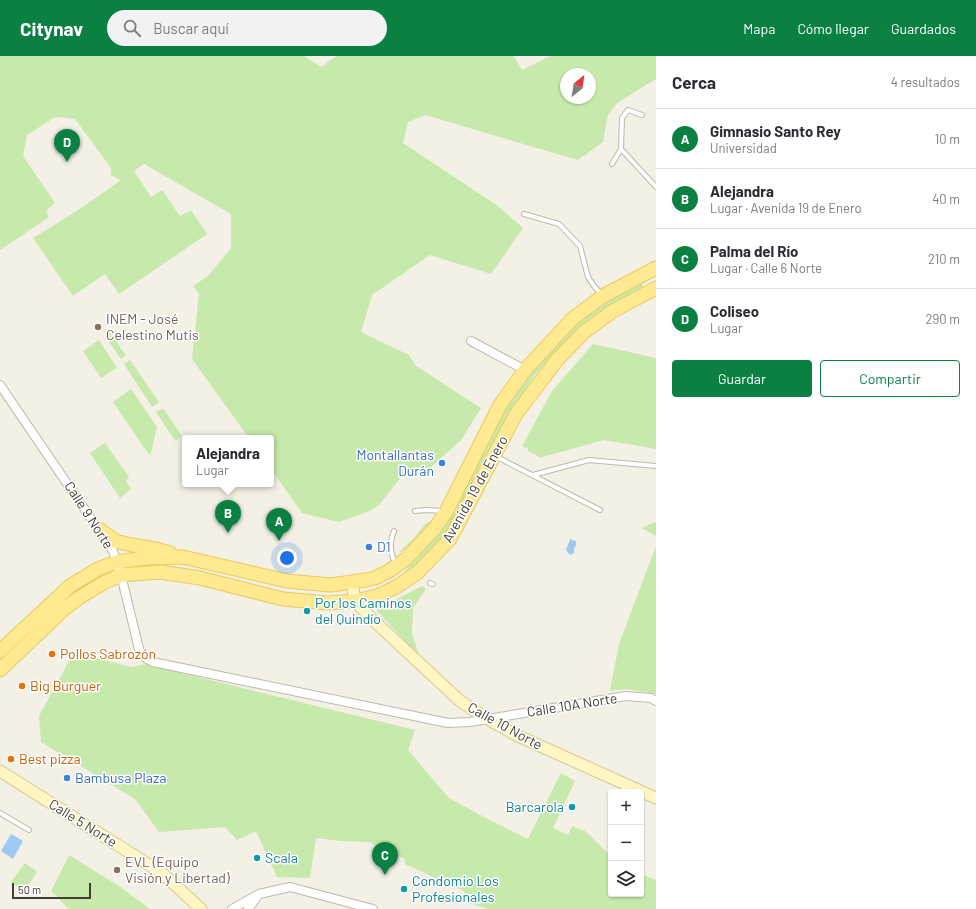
<!DOCTYPE html>
<html lang="es">
<head>
<meta charset="utf-8">
<style>
  body { margin:0; font-family:Barlow,sans-serif; background:#f2f2f3; color:#2b2b33 }
  .controls { position:absolute; right:12px; bottom:12px; display:grid; overflow:hidden; border-radius:4px; box-shadow:0 1px 3px #0004 }
  .controls button { width:36px; height:36px; display:grid; place-items:center; padding:0; border:0; border-bottom:1px solid #e1e1e2; background:#fff; color:#2b2b33; font:20px sans-serif }
  .compass { position:absolute; left:560px; top:12px; width:36px; height:36px; border-radius:50%; background:#fff; box-shadow:0 1px 3px #0004; rotate:30deg }
  .scale { position:absolute; left:12px; bottom:10px; width:79px; box-sizing:border-box; padding-left:4px; border:2px solid #464034; border-top:0; font-size:11px; line-height:14px; white-space:nowrap; color:#464034; -webkit-text-stroke:3px #fff; paint-order:stroke }
  .you { position:absolute; left:287px; top:502px; width:14px; height:14px; margin:-10px; border:3px solid #fff; border-radius:50%; background:#1a73e8; box-shadow:0 0 0 6px #1a73e833 }
  .badge { display:grid; place-items:center; width:26px; height:26px; border-radius:50%; background:#0b8043; color:#fff; font-size:13px; font-weight:700 }
  .pin { position:absolute; translate:-50% -33px; filter:drop-shadow(0 1px 2px #0008) }
  .pin::after { content:''; position:absolute; top:21px; width:14px; height:12px; background:inherit; clip-path:polygon(0 0,100% 0,50% 100%) }
  .popup { position:absolute; left:182px; top:379px; width:92px; height:52px; box-sizing:border-box; display:grid; place-content:center; border-radius:4px; background:#fff; filter:drop-shadow(0 1px 3px #0005); font-size:13px; white-space:nowrap; color:#7c7c81 }
  .popup b { font-size:15px; color:#2b2b33 }
  .popup::after { content:''; position:absolute; left:50%; top:100%; margin-left:-8px; border:8px solid transparent; border-top-color:#fff }
  .list { margin:0; padding:0; list-style:none }
  h2 { display:flex; justify-content:space-between; align-items:center; height:52px; margin:0; padding:0 16px; font-size:17px }
  h2 small { font-size:13px; font-weight:400; color:#7c7c81 }
  .list li { display:grid; grid-template-columns:26px 1fr auto; gap:12px; align-items:center; box-sizing:border-box; height:60px; padding:0 16px; border-top:1px solid #e1e1e2 }
  .list b { display:block; font-size:15px; white-space:nowrap }
  .list p { margin:0; font-size:13px; white-space:nowrap; color:#7c7c81 }
  .list em { font-size:13px; font-style:normal; color:#7c7c81 }
  .actions { display:flex; gap:8px; padding:12px 16px }
  .actions a { flex:1; padding:9px 0; border:1px solid #0b8043; border-radius:4px; text-align:center; font-size:14px; color:#0b8043 }
  .actions .main { background:#0b8043; color:#fff }
  .icon { flex:none; width:22px; height:22px; fill:none; stroke:currentColor; stroke-width:2; stroke-linecap:round; stroke-linejoin:round }
  .map { position:relative; flex:none; width:656px; height:853px; overflow:hidden }
  header { display:flex; align-items:center; gap:24px; box-sizing:border-box; height:56px; padding:0 20px; background:#0b8043; color:#fff }
  header strong { font-size:19px }
  nav { display:flex; gap:22px; margin-inline-start:auto; font-size:14px }
  .search { width:280px; height:36px; background:#f2f2f3; display:flex; align-items:center; gap:10px; box-sizing:border-box; padding:0 14px; border-radius:22px; color:#7c7c81; font-size:15px }
  main { display:flex }
  aside { flex:1; background:#fff }
  .map>svg:first-child { display:block }
  .green { fill:#c8e9ac; fill-rule:evenodd }
  .water { fill:#9ec9f3 }
  .lines { fill:none; stroke-linecap:round; stroke-linejoin:round }
  .lane-casing { stroke:#bfb9a7; stroke-width:6 }
  .street-casing { stroke:#bfb9a7; stroke-width:10 }
  .secondary-casing { stroke:#d5c993; stroke-width:13 }
  .primary-casing { stroke:#e8cb5e; stroke-width:15 }
  .lane { stroke:#fff; stroke-width:4 }
  .street { stroke:#fff; stroke-width:8 }
  .secondary { stroke:#fff6c3; stroke-width:11 }
  .primary { stroke:#ffea92; stroke-width:13 }
  .education-dot { fill:#8d6e63; stroke:#fff; stroke-width:1.5 }
  .shop-dot { fill:#3f7fe0; stroke:#fff; stroke-width:1.5 }
  .culture-dot { fill:#0f9aa8; stroke:#fff; stroke-width:1.5 }
  .food-dot { fill:#e8710a; stroke:#fff; stroke-width:1.5 }
  .labels { text-anchor:middle; stroke-width:3; stroke-linejoin:round; paint-order:stroke }
  .education-label { font-size:14px; fill:#785e54; stroke:#fff; text-anchor:start }
  .shop-label { font-size:14px; fill:#366cbe; stroke:#fff; text-anchor:start }
  .street-label { font-size:14px; fill:#464034; stroke:#fff }
  .culture-label { font-size:14px; fill:#0d838f; stroke:#fff; text-anchor:start }
  .food-label { font-size:14px; fill:#c56008; stroke:#fff; text-anchor:start }
</style>
</head>
<body>
<header>
<strong>Citynav</strong>
<div class="search"><svg class="icon" aria-label="search" viewBox="0 0 24 24"><circle cx="10" cy="10" r="6"/><path d="M15 15l6 6"/></svg>Buscar aquí</div>
<nav><a>Mapa</a><a>Cómo llegar</a><a>Guardados</a></nav>
</header>
<main>
<div class="map">
<svg width="656" height="853" viewBox="0 0 656 853">
  <rect width="100%" height="100%" fill="#f3f0e5"/>
  <!-- green -->
  <path class="green" d="M0 0H304L321 11 337 0H514L522 14 550 0H656V23L617 47 608 59 603 86 578 104 425 59 408 66 403 87 498 150 523 172 491 218 430 199 372 239 361 276 409 299 416 310 481 352 461 384 428 414 421 419 401 421 379 449 370 455 339 466 302 457 271 413V382H249L192 303 199 238 193 230 208 220 231 192V158L144 108 134 115 151 141 162 134 180 160 191 154 207 178 119 238 105 218 73 240 33 182 80 153 121 124 111 119V112L75 63 55 61 27 79 23 100 55 147 46 155 49 161 0 194ZM566 18H590V42H566Z
    M640 225 644 232 625 241 603 255 556 296 534 320 505 366 448 476 413 514 398 524 415 503 425 493 442 473 500 363 529 317 576 267 598 250Z
    M110 276 126 300 121 303 105 280Z
    M99 284 117 312 101 322 83 295Z
    M593 288 656 302V393L604 384 539 402 538 400 528 395V393L522 390 552 335Z
    M130 304 159 346 152 351 124 308Z
    M131 333 157 371 151 397 149 399 113 346Z
    M163 352 182 380 175 385 156 356Z
    M105 387 129 421 126 425 131 433 120 442 90 397Z
    M427 466H430V468L409 490 401 496H399L414 482Z
    M656 466V480L641 472Z
    M656 490V638L626 633 610 635 619 588Z
    M422 530 426 533 413 552 412 577 419 600 377 555V551L384 550Z
    M74 596 131 611 145 608 415 674 408 694 449 742 488 763 528 783 561 717 575 725 553 772 568 779 572 770 585 775 611 800V838H641V818L656 824V853H487L463 845 464 835 405 808 404 802 369 786 340 785 316 782 310 822 277 821 256 775 237 784 225 771 159 776 135 743 41 686 39 660Z
    M69 799 119 830 150 853H69L51 835Z
    M25 807 37 816 24 835 11 826Z"/>
  <!-- water -->
  <path class="water" d="M570 483 576 485V489L574 493V497L570 499 566 494Z
    M11 778 23 785 13 803 1 795Z"/>
  <g class="lines">
    <!-- lane casing -->
    <g class="lane-casing">
      <path id="lane" d="M621 93 656 131
        M612 108 621 93 622 62 628 54 642 59
        M524 158 559 168 580 190 588 221 594 230 602 239
        M495 400 600 454
        M533 419 589 404 656 410
        M415 455 426 454 444 455
        M394 475C389 486 390 496 395 507
        M430 527 433 528
        M0 757 29 774"/>
    </g>
    <!-- street casing -->
    <g class="street-casing">
      <path id="street" d="M471 285 525 314
        M0 329 113 495 121 519 140 597 147 603 153 606 448 667 470 666 626 640 651 642 656 645
        M232 853 259 838 290 831 373 853
        M248 853 257 841"/>
    </g>
    <!-- secondary casing -->
    <g class="secondary-casing">
      <path id="secondary" d="M352 526 355 545 373 564 460 645 488 663 516 679 656 742
        M0 715 162 817 201 853"/>
    </g>
    <!-- primary casing -->
    <g class="primary-casing">
      <path id="primary" d="M99 473 115 485 132 489 156 493 170 497
        M0 595 70 530 98 513 116 506 147 502 183 501 287 525 331 529 366 524 375 522 389 515 406 503 435 472 446 456 500 349 525 314 572 263 603 240 656 212
        M0 614 64 553 80 541 105 526 121 519 160 516 200 522 283 543 328 547 355 545 377 540 396 531 417 517 450 483 516 358 557 304 584 276 613 255 656 232"/>
    </g>
    <!-- lane -->
    <use href="#lane" class="lane"/>
    <!-- street -->
    <use href="#street" class="street"/>
    <!-- secondary -->
    <use href="#secondary" class="secondary"/>
    <!-- primary -->
    <use href="#primary" class="primary"/>
  </g>
  <!-- markers -->
  <g class="education-dot">
    <circle cx="98" cy="271" r="4"/>
    <circle cx="117" cy="814" r="4"/>
  </g>
  <g class="shop-dot">
    <circle cx="442" cy="407" r="4"/>
    <circle cx="369" cy="491" r="4"/>
    <circle cx="67" cy="722" r="4"/>
  </g>
  <g class="culture-dot">
    <circle cx="307" cy="555" r="4"/>
    <circle cx="572" cy="751" r="4"/>
    <circle cx="257" cy="802" r="4"/>
    <circle cx="404" cy="833" r="4"/>
  </g>
  <g class="food-dot">
    <circle cx="52" cy="598" r="4"/>
    <circle cx="22" cy="630" r="4"/>
    <circle cx="11" cy="703" r="4"/>
  </g>
  <g class="labels">
    <!-- education labels -->
    <g class="education-label">
      <text x="106" y="268">INEM - José<tspan x="106" dy="16">Celestino Mutis</tspan></text>
      <text x="125" y="811">EVL (Equipo<tspan x="125" dy="16">Visión y Libertad)</tspan></text>
    </g>
    <!-- shop labels -->
    <g class="shop-label">
      <text x="434" y="404" text-anchor="end">Montallantas<tspan x="434" dy="16">Durán</tspan></text>
      <text x="377" y="496">D1</text>
      <text x="75" y="727">Bambusa Plaza</text>
    </g>
    <!-- street labels -->
    <g class="street-label">
      <text transform="translate(475 433) rotate(-61)" y="5">Avenida 19 de Enero</text>
      <text transform="translate(89 459) rotate(57)" y="5">Calle 9 Norte</text>
      <text transform="translate(572 649) rotate(-9)" y="5">Calle 10A Norte</text>
      <text transform="translate(505 670) rotate(29)" y="5">Calle 10 Norte</text>
      <text transform="translate(83 767) rotate(32)" y="5">Calle 5 Norte</text>
    </g>
    <!-- culture labels -->
    <g class="culture-label">
      <text x="315" y="552">Por los Caminos<tspan x="315" dy="16">del Quindío</tspan></text>
      <text x="564" y="756" text-anchor="end">Barcarola</text>
      <text x="265" y="807">Scala</text>
      <text x="412" y="830">Condomio Los<tspan x="412" dy="16">Profesionales</tspan></text>
    </g>
    <!-- food labels -->
    <g class="food-label">
      <text x="60" y="603">Pollos Sabrozón</text>
      <text x="30" y="635">Big Burguer</text>
      <text x="19" y="708">Best pizza</text>
    </g>
  </g>
</svg>
<div class="controls">
<button>+</button>
<button>−</button>
<button><svg class="icon" aria-label="layers" viewBox="0 0 24 24"><path d="M12 4l9 5-9 5-9-5zM3 14l9 5 9-5"/></svg></button>
</div>
<svg class="compass" viewBox="-18 -18 36 36"><path d="M0-13l5 13h-10z" fill="#e53935"/><path d="M0 13l5-13h-10z" fill="#7c7c81"/></svg>
<div class="scale">50 m</div>
<div class="you"></div>
<div class="pin badge" style="left:279px;top:485px">A</div>
<div class="pin badge" style="left:228px;top:477px">B</div>
<div class="popup"><b>Alejandra</b>Lugar</div>
<div class="pin badge" style="left:385px;top:819px">C</div>
<div class="pin badge" style="left:67px;top:106px">D</div>
</div>
<aside>
<h2>Cerca<small>4 resultados</small></h2>
<ul class="list">
<li><span class="badge">A</span><div><b>Gimnasio Santo Rey</b><p>Universidad</p></div><em>10 m</em></li>
<li><span class="badge">B</span><div><b>Alejandra</b><p>Lugar · Avenida 19 de Enero</p></div><em>40 m</em></li>
<li><span class="badge">C</span><div><b>Palma del Río</b><p>Lugar · Calle 6 Norte</p></div><em>210 m</em></li>
<li><span class="badge">D</span><div><b>Coliseo</b><p>Lugar</p></div><em>290 m</em></li>
</ul>
<div class="actions"><a class="main">Guardar</a><a>Compartir</a></div>
</aside>
</main>
</body>
</html>
